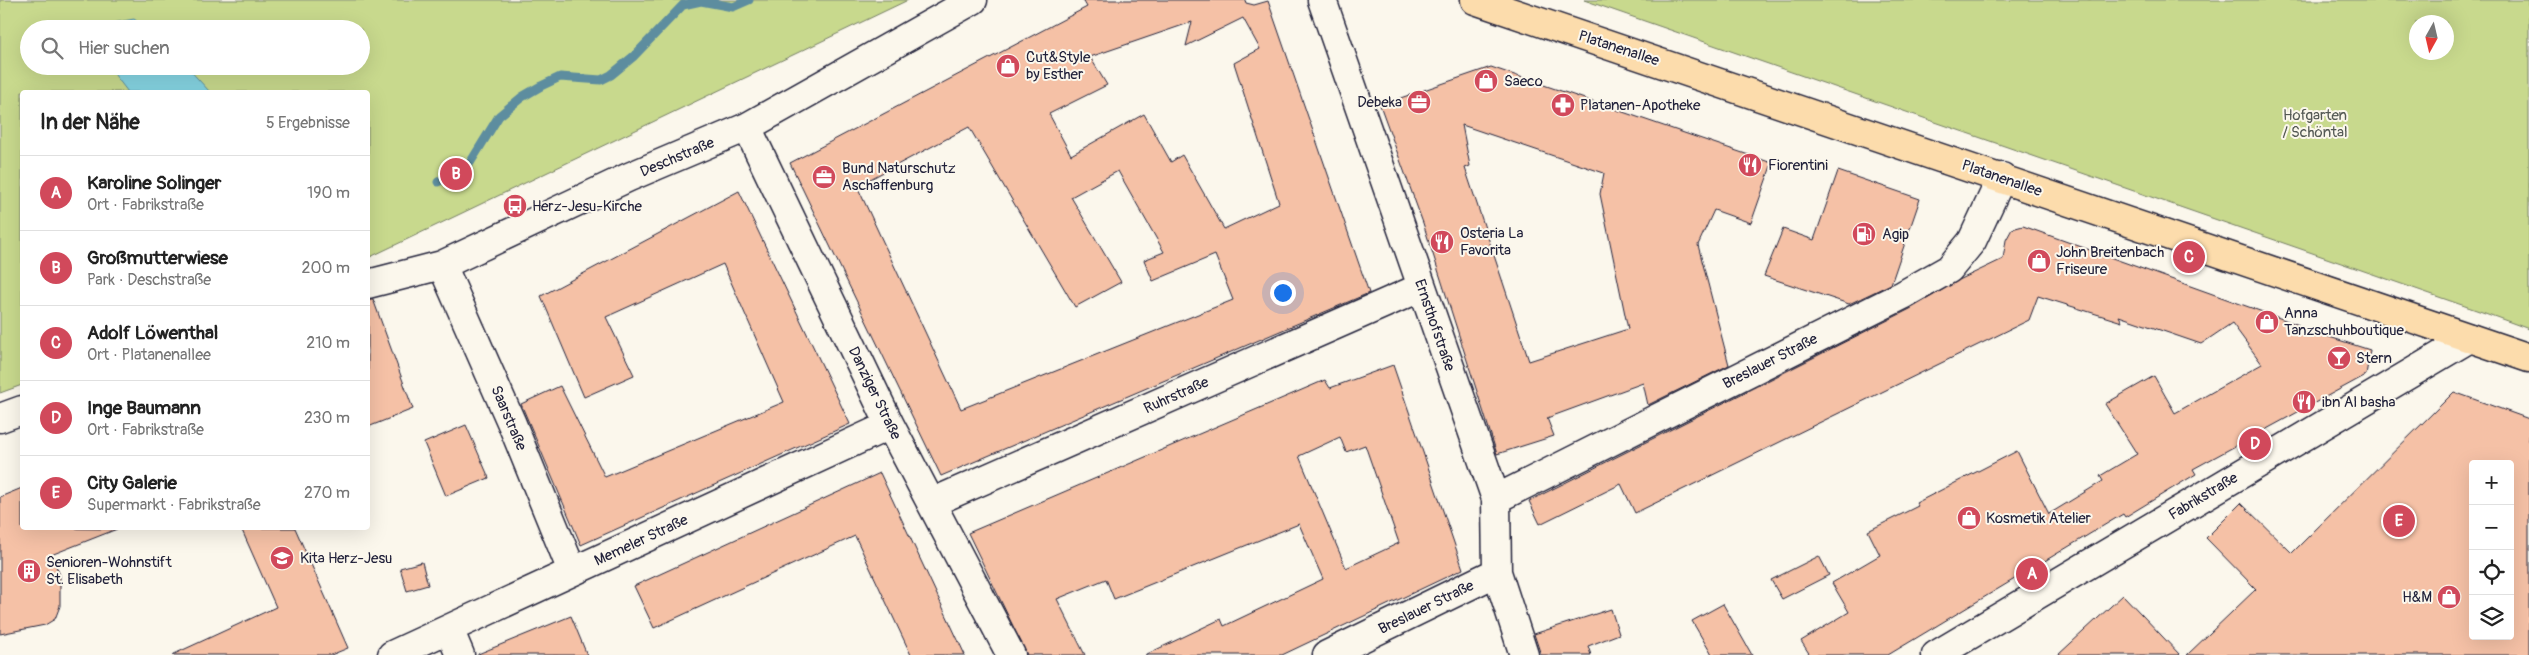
<!DOCTYPE html>
<html lang="de">
<head>
<meta charset="utf-8">
<style>
  body { margin:0; font-family:Pangolin,sans-serif; background:#f2f2f2; color:#222 }
  .controls { position:absolute; right:15px; bottom:15px; display:grid; overflow:hidden; border-radius:5px; box-shadow:0 5px 20px #0002 }
  .controls button { width:45px; height:45px; display:grid; place-items:center; padding:0; border:0; border-bottom:1px solid #e0e0e0; background:#fff; color:#222; font:25px sans-serif }
  .compass { position:absolute; left:2409px; top:15px; width:45px; height:45px; border-radius:50%; background:#fff; box-shadow:0 5px 20px #0002; rotate:188deg }
  .you { position:absolute; left:1282px; top:292px; width:18px; height:18px; margin:-12px; border:4px solid #fff; border-radius:50%; background:#1a73e8; box-shadow:0 0 0 8px #1a73e833 }
  .badge { display:grid; place-items:center; width:32px; height:32px; border-radius:50%; background:#d1495b; color:#fff; font-size:16px; font-weight:700 }
  .pin { position:absolute; translate:-50% -50%; border:2px solid #fff; box-shadow:0 1px 5px #0006 }
  .list { margin:0; padding:0; list-style:none }
  h2 { display:flex; justify-content:space-between; align-items:center; height:65px; margin:0; padding:0 20px; font-size:21px }
  h2 small { font-size:16px; font-weight:400; color:#767676 }
  .list li { display:grid; grid-template-columns:32px 1fr auto; gap:15px; align-items:center; box-sizing:border-box; height:75px; padding:0 20px; border-top:1px solid #e0e0e0 }
  .list b { display:block; font-size:19px; white-space:nowrap }
  .list p { margin:0; font-size:16px; white-space:nowrap; color:#767676 }
  .list em { font-size:16px; font-style:normal; color:#767676 }
  .icon { flex:none; width:28px; height:28px; fill:none; stroke:currentColor; stroke-width:2; stroke-linecap:round; stroke-linejoin:round }
  .map { position:relative; flex:none; width:2529px; height:655px; overflow:hidden }
  .search { position:absolute; background:#fff; box-shadow:0 5px 20px #0002; left:20px; top:20px; width:350px; height:55px; display:flex; align-items:center; gap:12px; box-sizing:border-box; padding:0 18px; border-radius:28px; color:#767676; font-size:19px }
  .panel { position:absolute; background:#fff; box-shadow:0 5px 20px #0002; left:20px; top:90px; width:350px; height:440px; border-radius:5px }
  .map>svg:first-child { display:block }
  .green { fill:#c8d98d; stroke:#757e64; fill-rule:evenodd }
  .water { fill:#85d4e2; stroke:#5d8d9f }
  .lines { fill:none; stroke-linecap:round; stroke-linejoin:round }
  .stream { stroke:#5d8d9f; stroke-width:9 }
  .building { fill:#f5c1a6; stroke:#22223b; fill-rule:evenodd }
  .minor-casing { stroke:#22223b; stroke-width:31 }
  .major-casing { stroke:#22223b; stroke-width:31 }
  .minor { stroke:#fbf7ec; stroke-width:28 }
  .major { stroke:#fcdcac; stroke-width:28 }
  .labels { text-anchor:middle; stroke-width:4; stroke-linejoin:round; paint-order:stroke }
  .street-label { font-size:15px; fill:#22223b; stroke:#fbf7ec }
  .poi-label { font-size:15px; fill:#22223b; stroke:#fbf7ec; text-anchor:start }
  .park-label { font-size:15px; fill:#545954; stroke:#fbf7ec }
</style>
</head>
<body>
<div class="map">
<svg width="2529" height="655" viewBox="0 0 2529 655">
  <rect width="100%" height="100%" fill="#fbf7ec"/>
  <filter id="ink" filterUnits="userSpaceOnUse"><feTurbulence type="fractalNoise" baseFrequency=".02" numOctaves="2"/><feDisplacementMap in="SourceGraphic" scale="10" xChannelSelector="R" yChannelSelector="G"/><feConvolveMatrix kernelMatrix="1 2 1 2 8 2 1 2 1" color-interpolation-filters="sRGB"/></filter>
  <g filter="url(#ink)">
    <!-- green -->
    <path class="green" d="M0 0H908L368 258V92H22V385L0 393ZM29 29H361V66H29Z
      M1584 0H2529V329L2485 313ZM2446 22V52H2416V22Z"/>
    <!-- water -->
    <path class="water" d="M134 19 148 29H96V26Z
      M108 66H186L210 92H128Z"/>
    <g class="lines">
      <!-- stream -->
      <path class="stream" d="M438 182 470 163 499 116 522 97 541 86 560 77 601 80 611 75 634 56 683 5 701 1 733 7 749 0"/>
    </g>
    <!-- building -->
    <path class="building" d="M1083 0H1245L1246 3 1254 5 1268 1 1369 293 941 476 790 163 1087 7ZM1243 18 1260 49 1234 63 1279 203 1224 229 1182 155 1171 162 1144 114 1071 155 1049 114 1107 85 1090 57 1192 22 1186 46ZM969 127 1075 307 1121 282 1071 197 1118 171 1164 252 1144 260 1153 281 1215 255 1233 300 961 409 857 186Z
      M1491 67 1772 163 1751 223 1714 210 1698 245 1729 365 1648 405 1643 383 1547 418 1554 436 1497 454 1423 223 1380 105ZM1462 125 1604 173 1600 194 1628 329 1529 361 1465 168 1470 166Z
      M1838 171 1920 199 1891 284 1849 304 1764 276 1783 229 1814 240Z
      M739 191 850 424 581 545 521 404 560 386 605 477 784 402 723 264 606 317 634 375 584 397 541 296Z
      M2023 226 2299 325 2298 327 2370 350 2366 375 2193 469 2196 474 2125 517 2123 514 1888 655H1810L1801 641 1849 612 1832 583 1880 555 1868 531 1918 506 1916 503 2017 451 2049 514 2103 481 2100 476 2137 454 2105 404 2154 376 2175 413 2262 364 2232 323 2201 344 2119 316 2122 322 2038 296 2029 320 1635 513 1621 484 1540 524 1529 501 1910 309 1959 280 2003 259 2006 240 2012 229Z
      M368 299H373L413 409 368 427Z
      M1393 365 1463 569 1282 655H1145L1221 619 1224 626 1323 579 1299 524 1114 599 1106 579 1057 599 1085 655H1027L968 533 1325 380 1330 388ZM1340 437 1346 452 1365 445 1399 543 1346 568 1299 456Z
      M2454 392 2529 419V655H2187L2256 589 2206 538 2241 503 2292 553ZM2473 464H2510V636H2473Z
      M466 425 489 478 446 496 424 443Z
      M880 473 965 655H911L855 536 654 628 634 586Z
      M22 488V528L117 529 51 555 60 575V606L55 619 45 625 0 634V497Z
      M241 528H295L348 648 331 655H172L276 607Z
      M1819 556 1829 575 1782 599 1771 580Z
      M422 562 428 585 407 591 400 568Z
      M2123 595 2180 655H2058Z
      M1723 604 1752 655H1712L1692 621Z
      M1611 609 1619 634 1588 646 1591 655H1541L1534 634Z
      M571 616 587 655H478V654Z"/>
    <g class="lines">
      <!-- minor casing -->
      <g class="minor-casing">
        <path id="minor" d="M1322 0 1496 499 1497 572 1524 655
          M747 127 890 425 1011 655
          M442 265 512 424 572 571
          M368 284 442 265 629 177 747 127 973 0
          M0 418 22 410
          M1496 499 1903 295 1949 269 1972 241 2002 177
          M931 503 1422 287
          M449 629 460 655
          M392 655 890 425
          M1327 655 1497 572
          M1936 655 2470 338"/>
      </g>
      <!-- major casing -->
      <g class="major-casing">
        <path id="major" d="M1475 0 2529 358"/>
      </g>
      <!-- minor -->
      <use href="#minor" class="minor"/>
      <!-- major -->
      <use href="#major" class="major"/>
    </g>
  </g>
  <!-- icons -->
  <defs>
    <g id="shop-disc" transform="scale(1.25)"><circle r="9.5" fill="#d1495b" stroke="#fbf7ec"/><path d="M-5-2.5h2.3a2.7 3.5 0 0 1 5.4 0H5L5.5 6h-11ZM-1.5-2.5h3a1.5 2.3 0 0 0-3 0Z" fill="#fff"/></g>
    <g id="office-disc" transform="scale(1.25)"><circle r="9.5" fill="#d1495b" stroke="#fbf7ec"/><path d="M-6-3h4V-5.5h4V-3h4V5H-6ZM-1-4.5V-3h2v-1.5ZM-6 0V1H6V0Z" fill="#fff"/></g>
    <g id="pharmacy-disc" transform="scale(1.25)"><circle r="9.5" fill="#d1495b" stroke="#fbf7ec"/><path d="M-2-6h4v4h4v4h-4v4h-4v-4h-4v-4h4Z" fill="#fff"/></g>
    <g id="restaurant-disc" transform="scale(1.25)"><circle r="9.5" fill="#d1495b" stroke="#fbf7ec"/><path d="M-5-6h1v4h1v-4h1v4h1v-4h1v5L-1.5 .5V6h-2V.5L-5-1ZM5-6V6H3V1.5H1.5Q1.5-4 5-6Z" fill="#fff"/></g>
    <g id="bus-disc" transform="scale(1.25)"><circle r="9.5" fill="#d1495b" stroke="#fbf7ec"/><path d="M-5-6H5V4H4V6H2V4H-2V6H-4V4H-5ZM-3.5-4V0h7V-4ZM-3.5 1.2v1.5H-2V1.2ZM2 1.2v1.5H3.5V1.2Z" fill="#fff"/></g>
    <g id="fuel-disc" transform="scale(1.25)"><circle r="9.5" fill="#d1495b" stroke="#fbf7ec"/><path d="M-5.5-6h7V0h2V4h1.3V-2.5L3-4.5l.8-.8L6-3V5H2.5V1h-1V6h-7ZM-4.2-4.7v3.2H.2V-4.7Z" fill="#fff"/></g>
    <g id="bar-disc" transform="scale(1.25)"><circle r="9.5" fill="#d1495b" stroke="#fbf7ec"/><path d="M-6-5H6L.8 .8V4.5H3.5V6h-7V4.5H-.8V.8Z" fill="#fff"/></g>
    <g id="school-disc" transform="scale(1.25)"><circle r="9.5" fill="#d1495b" stroke="#fbf7ec"/><path d="M0-5L7-2L0 1L-7-2ZM-4 1L0 2.5L4 1V4Q0 6-4 4Z" fill="#fff"/></g>
    <g id="building-disc" transform="scale(1.25)"><circle r="9.5" fill="#d1495b" stroke="#fbf7ec"/><path d="M-4-6H4V6H1V3H-1V6H-4ZM-2.5-4.3h1.7v1.8h-1.7ZM.8-4.3h1.7v1.8H.8ZM-2.5-1h1.7V.8h-1.7ZM.8-1h1.7V.8H.8Z" fill="#fff"/></g>
  </defs>
  <g fill-rule="evenodd">
    <use href="#shop-disc" x="1008" y="66"/>
    <use href="#shop-disc" x="1486" y="81"/>
    <use href="#office-disc" x="1419" y="102"/>
    <use href="#pharmacy-disc" x="1563" y="105"/>
    <use href="#restaurant-disc" x="1750" y="165"/>
    <use href="#office-disc" x="824" y="177"/>
    <use href="#bus-disc" x="515" y="206"/>
    <use href="#fuel-disc" x="1864" y="234"/>
    <use href="#restaurant-disc" x="1442" y="242"/>
    <use href="#shop-disc" x="2039" y="261"/>
    <use href="#shop-disc" x="2267" y="322"/>
    <use href="#bar-disc" x="2339" y="358"/>
    <use href="#restaurant-disc" x="2304" y="402"/>
    <use href="#shop-disc" x="1969" y="518"/>
    <use href="#school-disc" x="282" y="558"/>
    <use href="#building-disc" x="29" y="571"/>
    <use href="#shop-disc" x="2449" y="597"/>
  </g>
  <g class="labels">
    <!-- street labels -->
    <g class="street-label">
      <text transform="translate(1619 48) rotate(18)" y="5">Platanenallee</text>
      <text transform="translate(677 157) rotate(-23)" y="5">Deschstraße</text>
      <text transform="translate(2002 178) rotate(19)" y="5">Platanenallee</text>
      <text transform="translate(1435 325) rotate(71)" y="5">Ernsthofstraße</text>
      <text transform="translate(1770 361) rotate(-27)" y="5">Breslauer Straße</text>
      <text transform="translate(875 393) rotate(64)" y="5">Danziger Straße</text>
      <text transform="translate(1176 395) rotate(-24)" y="5">Ruhrstraße</text>
      <text transform="translate(509 418) rotate(67)" y="5">Saarstraße</text>
      <text transform="translate(2203 496) rotate(-31)" y="5">Fabrikstraße</text>
      <text transform="translate(641 540) rotate(-25)" y="5">Memeler Straße</text>
      <text transform="translate(1426 607) rotate(-26)" y="5">Breslauer Straße</text>
    </g>
    <!-- poi labels -->
    <g class="poi-label">
      <text x="1026" y="62">Cut&amp;Style<tspan x="1026" dy="17">by Esther</tspan></text>
      <text x="1504" y="86">Saeco</text>
      <text x="1402" y="107" text-anchor="end">Debeka</text>
      <text x="1580" y="110">Platanen-Apotheke</text>
      <text x="1768" y="170">Fiorentini</text>
      <text x="842" y="173">Bund Naturschutz<tspan x="842" dy="17">Aschaffenburg</tspan></text>
      <text x="532" y="211">Herz-Jesu-Kirche</text>
      <text x="1460" y="238">Osteria La<tspan x="1460" dy="17">Favorita</tspan></text>
      <text x="1882" y="239">Agip</text>
      <text x="2056" y="257">John Breitenbach<tspan x="2056" dy="17">Friseure</tspan></text>
      <text x="2284" y="318">Anna<tspan x="2284" dy="17">Tanzschuhboutique</tspan></text>
      <text x="2356" y="363">Stern</text>
      <text x="2322" y="407">ibn Al basha</text>
      <text x="1986" y="523">Kosmetik Atelier</text>
      <text x="300" y="563">Kita Herz-Jesu</text>
      <text x="46" y="567">Senioren-Wohnstift<tspan x="46" dy="17">St. Elisabeth</tspan></text>
      <text x="2432" y="602" text-anchor="end">H&amp;M</text>
    </g>
    <!-- park labels -->
    <g class="park-label">
      <text x="2315" y="120">Hofgarten<tspan x="2315" dy="17">/ Schöntal</tspan></text>
    </g>
  </g>
</svg>
<div class="controls">
<button>+</button>
<button>−</button>
<button><svg class="icon" aria-label="locate" viewBox="0 0 24 24"><circle cx="12" cy="12" r="6"/><path d="M12 2v4M12 18v4M2 12h4M18 12h4"/></svg></button>
<button><svg class="icon" aria-label="layers" viewBox="0 0 24 24"><path d="M12 4l9 5-9 5-9-5zM3 14l9 5 9-5"/></svg></button>
</div>
<svg class="compass" viewBox="-18 -18 36 36"><path d="M0-13l5 13h-10z" fill="#e53935"/><path d="M0 13l5-13h-10z" fill="#767676"/></svg>
<div class="you"></div>
<div class="pin badge" style="left:2032px;top:574px">A</div>
<div class="pin badge" style="left:456px;top:174px">B</div>
<div class="pin badge" style="left:2189px;top:257px">C</div>
<div class="pin badge" style="left:2255px;top:444px">D</div>
<div class="pin badge" style="left:2399px;top:521px">E</div>
<div class="search"><svg class="icon" aria-label="search" viewBox="0 0 24 24"><circle cx="10" cy="10" r="6"/><path d="M15 15l6 6"/></svg>Hier suchen</div>
<section class="panel">
<h2>In der Nähe<small>5 Ergebnisse</small></h2>
<ul class="list">
<li><span class="badge">A</span><div><b>Karoline Solinger</b><p>Ort · Fabrikstraße</p></div><em>190 m</em></li>
<li><span class="badge">B</span><div><b>Großmutterwiese</b><p>Park · Deschstraße</p></div><em>200 m</em></li>
<li><span class="badge">C</span><div><b>Adolf Löwenthal</b><p>Ort · Platanenallee</p></div><em>210 m</em></li>
<li><span class="badge">D</span><div><b>Inge Baumann</b><p>Ort · Fabrikstraße</p></div><em>230 m</em></li>
<li><span class="badge">E</span><div><b>City Galerie</b><p>Supermarkt · Fabrikstraße</p></div><em>270 m</em></li>
</ul>
</section>
</div>
</body>
</html>
